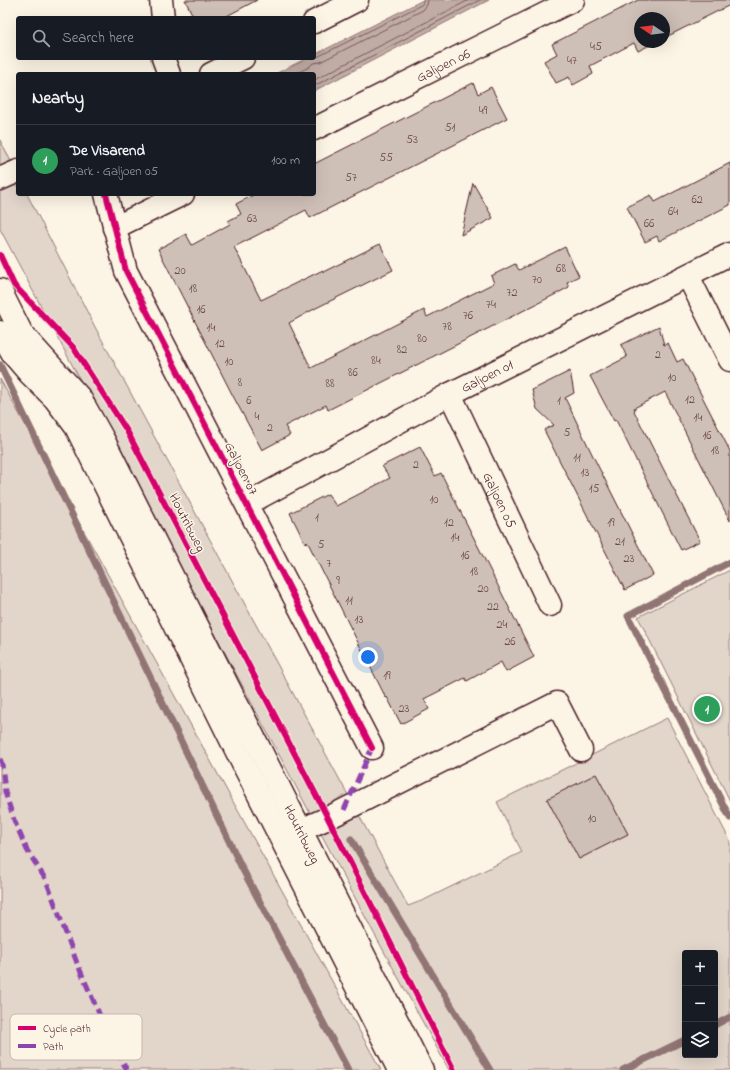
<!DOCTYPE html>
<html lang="en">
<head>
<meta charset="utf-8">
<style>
  body { margin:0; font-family:"Indie Flower",sans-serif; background:#242831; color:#f1f3f6 }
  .controls { position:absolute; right:12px; bottom:12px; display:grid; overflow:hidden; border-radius:4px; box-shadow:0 4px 16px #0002 }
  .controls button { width:36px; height:36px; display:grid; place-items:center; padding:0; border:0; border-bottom:1px solid #363941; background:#171b24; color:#f1f3f6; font:20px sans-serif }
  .compass { position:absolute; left:634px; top:12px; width:36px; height:36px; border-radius:50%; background:#171b24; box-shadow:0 4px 16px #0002; rotate:283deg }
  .you { position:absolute; left:368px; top:657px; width:14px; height:14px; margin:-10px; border:3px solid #fff; border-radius:50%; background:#1a73e8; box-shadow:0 0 0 6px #1a73e833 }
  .badge { display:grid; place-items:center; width:26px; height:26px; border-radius:50%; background:#c8321e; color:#fff; font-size:13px; font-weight:700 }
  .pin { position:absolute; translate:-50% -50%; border:2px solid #fff; box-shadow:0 1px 4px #0006 }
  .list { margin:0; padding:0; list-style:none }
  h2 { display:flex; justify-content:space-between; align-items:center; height:52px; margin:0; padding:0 16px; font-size:17px }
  h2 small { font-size:13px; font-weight:400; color:#9ea1a6 }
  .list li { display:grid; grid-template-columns:26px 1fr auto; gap:12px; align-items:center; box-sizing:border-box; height:72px; padding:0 16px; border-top:1px solid #363941 }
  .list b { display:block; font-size:15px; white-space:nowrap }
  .list p { margin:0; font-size:13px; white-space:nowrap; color:#9ea1a6 }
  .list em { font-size:13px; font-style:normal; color:#9ea1a6 }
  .icon { flex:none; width:22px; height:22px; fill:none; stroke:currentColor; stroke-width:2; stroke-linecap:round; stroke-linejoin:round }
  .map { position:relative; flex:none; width:730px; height:1070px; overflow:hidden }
  .search { position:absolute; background:#171b24; box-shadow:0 4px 16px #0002; left:16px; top:16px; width:300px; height:44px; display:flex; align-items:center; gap:10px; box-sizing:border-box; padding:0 14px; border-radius:4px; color:#9ea1a6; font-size:15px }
  .panel { position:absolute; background:#171b24; box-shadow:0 4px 16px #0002; left:16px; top:72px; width:300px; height:124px; border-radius:4px }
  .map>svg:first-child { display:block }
  .green { fill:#e2d5ca; stroke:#967a7a; fill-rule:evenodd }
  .water { fill:#c0aca5; stroke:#917474 }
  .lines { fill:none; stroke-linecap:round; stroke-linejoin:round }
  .shore { stroke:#79575c; stroke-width:1 }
  .stream { stroke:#917474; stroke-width:7 }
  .building { fill:#cfc0b7; stroke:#4a1f2b }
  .minor-casing { stroke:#4a1f2b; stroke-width:25 }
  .major-casing { stroke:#4a1f2b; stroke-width:25 }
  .minor { stroke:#fcf5e5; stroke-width:22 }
  .major { stroke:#fcf5e5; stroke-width:22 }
  .quiet { stroke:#8e44ad; stroke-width:5; stroke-dasharray:10 5; stroke-linecap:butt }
  .cycleway-casing { stroke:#fcf5e5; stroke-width:8 }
  .cycleway { stroke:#d6006c; stroke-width:6 }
  .labels { text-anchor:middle; stroke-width:3; stroke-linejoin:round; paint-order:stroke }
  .number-label { font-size:12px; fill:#6b474e }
  .street-label { font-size:14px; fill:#4a1f2b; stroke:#fcf5e5 }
  .key { fill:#fcf5e5; stroke:#c7b5ad; stroke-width:1 }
  .key-label { font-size:11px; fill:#4a1f2b }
</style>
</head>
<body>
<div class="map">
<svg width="730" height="1070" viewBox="0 0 730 1070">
  <rect width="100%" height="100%" fill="#fcf5e5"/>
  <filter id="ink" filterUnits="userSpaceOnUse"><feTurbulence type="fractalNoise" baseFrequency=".025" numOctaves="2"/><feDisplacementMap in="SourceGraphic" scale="8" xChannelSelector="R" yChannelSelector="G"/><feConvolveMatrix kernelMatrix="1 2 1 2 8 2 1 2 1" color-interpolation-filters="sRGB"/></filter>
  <g filter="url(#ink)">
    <!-- green -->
    <path class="green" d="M0 140 18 175V194H27L95 327 408 906 424 900 522 852 497 802 667 718 730 841V1070H449L370 926 0 229ZM685 953H715V1055H685Z
      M0 379 381 1070H0Z
      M730 570V801L638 617Z"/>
    <!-- water -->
    <path class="water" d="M423 0H489L314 91V74H275L307 58H314V55Z"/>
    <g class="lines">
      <!-- shore -->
      <path class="shore" d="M314 58 317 57 421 5 423 3V0
        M295 74 309 67 313 63 320 62 423 10 427 5 428 0
        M314 80 469 0
        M314 86 480 0"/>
      <!-- stream -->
      <path class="stream" d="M0 365 241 866 348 1070
        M730 562 628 616 730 818
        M351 839 490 1070
        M715 1025 730 1017
        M623 1070 685 1040"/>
    </g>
    <!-- building -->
    <path class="building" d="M185 0H257L223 18H194Z
      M638 0H730V5L664 38V18H640V42H656L638 51 634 43 590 66 593 74 573 85 569 77 556 83 544 61 557 54 552 44Z
      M473 83 478 94 491 87 507 118 310 218 306 210 234 247 261 300 323 270V272L380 244 393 270 316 308 289 323 311 368 424 310 427 317 472 294 494 283 491 276 515 264 519 270 565 247 579 276 567 282 569 287 558 293 328 410 326 405 285 426 290 435 262 450 233 396 158 249 186 234 192 245 230 224 228 221 241 214 236 204 255 194H314V164Z
      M730 163V205L659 241 657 236 645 242 627 207 651 195 655 202Z
      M473 183 493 218 461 235Z
      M659 326 664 345 668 343 677 362 683 359 730 451V521L665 392 634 408 635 410 634 411 700 541 681 550 616 420 614 421 590 376 627 357 621 345Z
      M570 371 574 393 565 398 592 454 653 575 625 590 544 430 554 425 537 409 532 390Z
      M420 447 435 476 441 473 534 657 506 672 501 662 467 681 465 678 424 699 429 709 401 724 387 697 386 698 307 541 305 543 290 513 328 494 336 506 390 478 382 466Z
      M596 774 628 834 579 859 547 799Z"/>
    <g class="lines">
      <!-- minor casing -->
      <g class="minor-casing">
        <g id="minor">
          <path d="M161 0 163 18"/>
          <path d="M314 22 357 0"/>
          <path d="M163 58 169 74"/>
          <path d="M211 74 243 58"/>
          <path id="s1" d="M314 129 573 0"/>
          <path d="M0 179 18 171"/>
          <path d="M106 194 126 271 372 748"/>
          <path d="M114 228 183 194"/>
          <path d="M688 276 730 360"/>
          <path id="s2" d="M450 394 550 605"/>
          <path id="s3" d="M247 504 450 394 730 254"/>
          <path d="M283 838 328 818 557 703 581 750"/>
        </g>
      </g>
      <!-- major casing -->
      <g class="major-casing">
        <g id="major">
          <path id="s4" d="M0 290 22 334 80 398 103 439 422 1070"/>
          <path d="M0 332 12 353 30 374 55 399 76 427 243 764 399 1070"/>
        </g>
      </g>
      <!-- minor -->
      <use href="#minor" class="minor"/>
      <!-- major -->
      <use href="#major" class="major"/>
      <!-- quiet -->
      <path class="quiet" d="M0 759 2 764 5 792 14 820 27 850 46 880 77 963 111 1041 127 1070
        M344 810 372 748"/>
      <!-- cycleway casing -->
      <g class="cycleway-casing">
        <path id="cycleway" d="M106 194 126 271 372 748
          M0 255 14 285 73 347 127 431 328 818 454 1070"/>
      </g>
      <!-- cycleway -->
      <use href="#cycleway" class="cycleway"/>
    </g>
  </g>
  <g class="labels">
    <!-- number labels -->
    <g class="number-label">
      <text x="596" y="50">45</text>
      <text x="572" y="64">47</text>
      <text x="483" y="114">49</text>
      <text x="450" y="131">51</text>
      <text x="412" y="143">53</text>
      <text x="386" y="161">55</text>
      <text x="351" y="181">57</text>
      <text x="697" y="203">62</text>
      <text x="673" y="215">64</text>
      <text x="252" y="222">63</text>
      <text x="649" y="227">66</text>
      <text x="561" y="272">68</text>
      <text x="180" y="274">20</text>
      <text x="537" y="283">70</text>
      <text x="193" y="292">18</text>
      <text x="512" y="296">72</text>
      <text x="491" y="308">74</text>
      <text x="201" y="313">16</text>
      <text x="468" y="319">76</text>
      <text x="447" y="330">78</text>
      <text x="211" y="331">14</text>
      <text x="422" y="342">80</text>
      <text x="220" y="347">12</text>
      <text x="402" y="353">82</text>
      <text x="658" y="358">2</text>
      <text x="376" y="364">84</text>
      <text x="229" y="365">10</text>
      <text x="353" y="376">86</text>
      <text x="672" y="381">10</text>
      <text x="240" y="386">8</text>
      <text x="330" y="387">88</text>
      <text x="690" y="403">12</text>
      <text x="249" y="404">6</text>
      <text x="559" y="404">1</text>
      <text x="257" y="420">4</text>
      <text x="698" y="421">14</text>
      <text x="270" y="431">2</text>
      <text x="567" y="436">5</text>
      <text x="707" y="439">16</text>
      <text x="715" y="454">18</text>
      <text x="577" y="461">11</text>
      <text x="416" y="468">2</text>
      <text x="585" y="476">13</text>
      <text x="594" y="492">15</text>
      <text x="434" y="503">10</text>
      <text x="317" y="521">1</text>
      <text x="449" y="526">12</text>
      <text x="611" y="526">19</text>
      <text x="455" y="541">14</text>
      <text x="620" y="545">21</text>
      <text x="321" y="548">5</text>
      <text x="465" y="559">16</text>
      <text x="629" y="562">23</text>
      <text x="329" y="567">7</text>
      <text x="474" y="575">18</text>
      <text x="338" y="584">9</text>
      <text x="483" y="592">20</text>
      <text x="349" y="604">11</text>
      <text x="493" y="610">22</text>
      <text x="359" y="623">13</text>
      <text x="502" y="628">24</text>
      <text x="510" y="645">26</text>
      <text x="387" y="679">19</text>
      <text x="404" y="712">23</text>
      <text x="592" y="822">10</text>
    </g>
    <!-- street labels -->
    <g class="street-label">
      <text dy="5" stroke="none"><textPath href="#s1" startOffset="144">Galjoen 06</textPath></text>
      <text dy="5" stroke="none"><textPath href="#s3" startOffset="272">Galjoen 01</textPath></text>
      <text transform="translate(242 468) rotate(63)" y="5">Galjoen 07</text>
      <text dy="5" stroke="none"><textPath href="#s2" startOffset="117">Galjoen 05</textPath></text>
      <text transform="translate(188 522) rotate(63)" y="5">Houtribweg</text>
      <text dy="5" stroke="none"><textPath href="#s4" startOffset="625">Houtribweg</textPath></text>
    </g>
  </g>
  <!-- legend -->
  <rect x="10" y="1014" width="132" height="46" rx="6" class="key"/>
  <rect x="18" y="1026" width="18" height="4" fill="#d6006c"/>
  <rect x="18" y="1044" width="18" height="4" fill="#8e44ad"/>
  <g class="key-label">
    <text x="43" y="1032">Cycle path</text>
    <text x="43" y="1050">Path</text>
  </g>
</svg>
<div class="controls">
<button>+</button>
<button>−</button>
<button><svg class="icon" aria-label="layers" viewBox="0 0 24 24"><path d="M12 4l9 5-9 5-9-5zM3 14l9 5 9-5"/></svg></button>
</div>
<svg class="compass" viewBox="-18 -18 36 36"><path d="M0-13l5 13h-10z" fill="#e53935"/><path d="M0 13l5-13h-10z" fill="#9ea1a6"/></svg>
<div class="you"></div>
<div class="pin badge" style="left:707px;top:709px;background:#2e9e5b">1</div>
<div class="search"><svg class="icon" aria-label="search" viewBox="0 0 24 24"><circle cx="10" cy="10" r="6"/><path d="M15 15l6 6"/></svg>Search here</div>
<section class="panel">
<h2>Nearby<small></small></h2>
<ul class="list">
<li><span class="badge" style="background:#2e9e5b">1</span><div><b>De Visarend</b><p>Park · Galjoen 05</p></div><em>100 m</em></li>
</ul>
</section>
</div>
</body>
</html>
